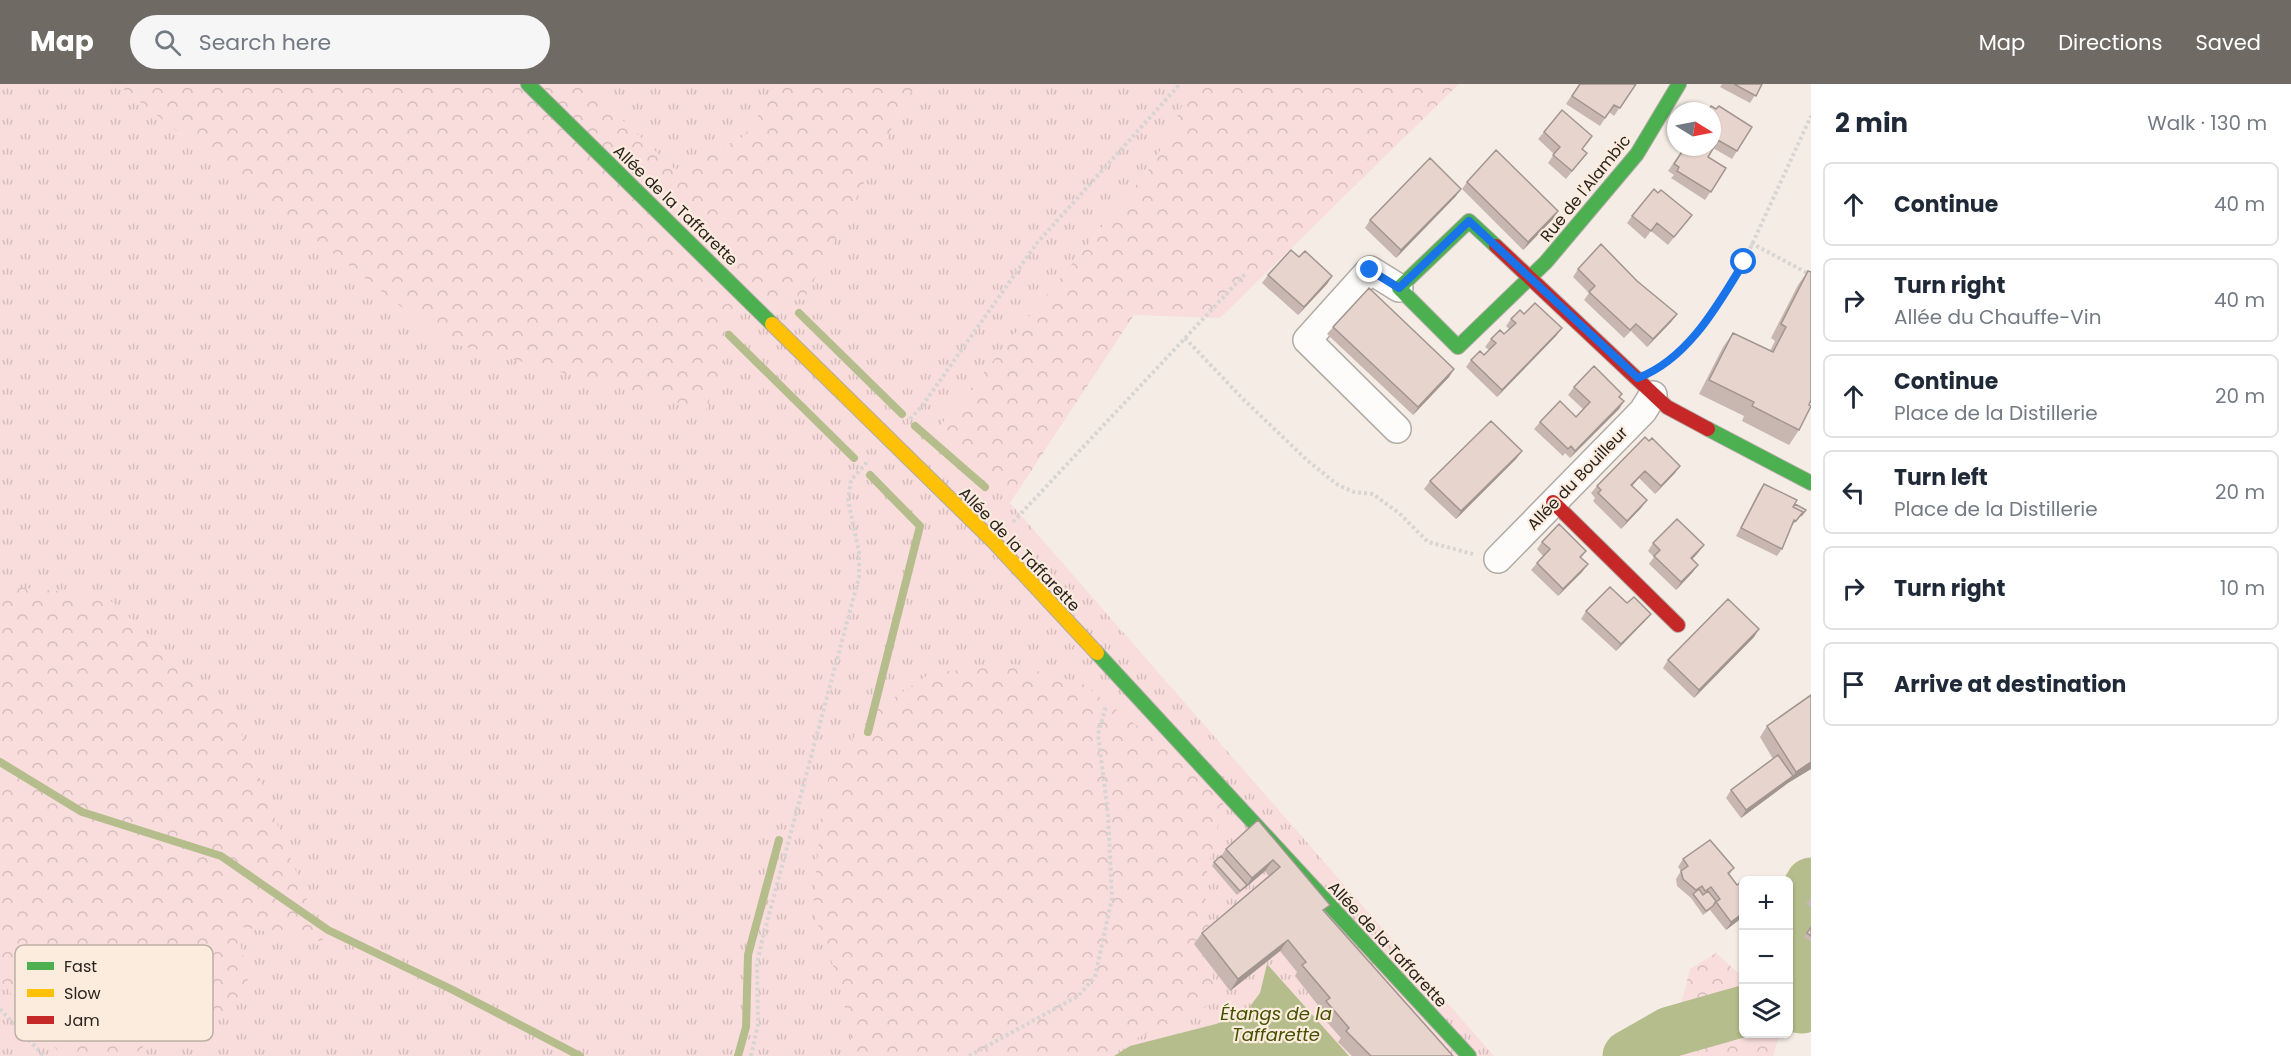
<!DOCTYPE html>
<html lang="en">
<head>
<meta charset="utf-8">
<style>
  body { margin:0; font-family:Poppins,sans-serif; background:#f6f6f7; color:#1f2937 }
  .controls { position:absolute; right:18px; bottom:18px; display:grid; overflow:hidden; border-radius:9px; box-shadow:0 2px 4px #0004 }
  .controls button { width:54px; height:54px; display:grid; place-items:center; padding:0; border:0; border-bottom:2px solid #e0e1e3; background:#fff; color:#1f2937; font:30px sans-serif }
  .compass { position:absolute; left:1667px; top:18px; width:54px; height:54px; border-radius:50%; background:#fff; box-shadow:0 2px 4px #0004; rotate:100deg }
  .stop { position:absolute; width:18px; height:18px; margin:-14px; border:4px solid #1a73e8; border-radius:50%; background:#fff }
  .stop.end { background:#1a73e8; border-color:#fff; box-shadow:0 2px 6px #0008 }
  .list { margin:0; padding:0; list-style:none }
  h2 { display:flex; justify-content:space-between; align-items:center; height:78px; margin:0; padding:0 24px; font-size:26px }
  h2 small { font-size:20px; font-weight:400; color:#747a83 }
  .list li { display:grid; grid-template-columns:39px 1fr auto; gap:18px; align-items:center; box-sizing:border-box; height:84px; margin:0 12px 12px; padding:0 12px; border:2px solid #e0e1e3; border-radius:9px }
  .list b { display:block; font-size:22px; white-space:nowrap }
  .list p { margin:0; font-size:20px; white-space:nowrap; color:#747a83 }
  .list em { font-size:20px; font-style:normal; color:#747a83 }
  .icon { flex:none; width:33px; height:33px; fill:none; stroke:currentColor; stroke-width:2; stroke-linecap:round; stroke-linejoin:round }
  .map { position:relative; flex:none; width:1811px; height:972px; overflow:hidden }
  header { display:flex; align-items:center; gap:36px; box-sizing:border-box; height:84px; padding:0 30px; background:#706a64; color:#fff }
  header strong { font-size:28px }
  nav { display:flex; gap:33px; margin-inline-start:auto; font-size:21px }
  .search { width:420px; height:54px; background:#f6f6f7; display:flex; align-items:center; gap:15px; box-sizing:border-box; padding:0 21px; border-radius:33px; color:#747a83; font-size:22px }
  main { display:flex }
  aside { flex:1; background:#fff }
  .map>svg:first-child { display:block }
  .grass { fill:url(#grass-tufts) }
  .forest { fill:url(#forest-crowns) }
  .water { fill:#b5bd8c }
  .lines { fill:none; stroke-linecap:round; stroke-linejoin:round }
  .stream { stroke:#b5bd8c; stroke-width:8 }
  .river { stroke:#b5bd8c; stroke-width:51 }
  .street-casing { stroke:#b1aba5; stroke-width:30 }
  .fast-casing { stroke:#b1aba5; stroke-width:16 }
  .slow-casing { stroke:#b1aba5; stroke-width:16 }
  .jam-casing { stroke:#b1aba5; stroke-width:16 }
  .path { stroke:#d7d4d2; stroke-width:4; stroke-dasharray:3 3; stroke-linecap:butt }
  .street { stroke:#fefcfb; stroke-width:27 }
  .fast { stroke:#4caf50; stroke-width:14 }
  .slow { stroke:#ffc107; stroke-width:14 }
  .jam { stroke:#c62828; stroke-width:14 }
  .wall { fill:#c7b7b0 }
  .shaded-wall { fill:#a29590 }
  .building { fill:#e7d5cd; stroke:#a29590; stroke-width:1.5 }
  .route { stroke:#1a73e8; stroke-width:8 }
  .labels { text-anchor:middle; stroke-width:4.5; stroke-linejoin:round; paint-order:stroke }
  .street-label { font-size:16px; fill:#29231e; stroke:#fcecde }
  .water-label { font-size:18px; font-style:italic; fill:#455100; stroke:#fcecde }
  .key { fill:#fcecde; stroke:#bdb0a4; stroke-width:1.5 }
  .key-label { font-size:16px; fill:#29231e }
</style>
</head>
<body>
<header>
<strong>Map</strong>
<div class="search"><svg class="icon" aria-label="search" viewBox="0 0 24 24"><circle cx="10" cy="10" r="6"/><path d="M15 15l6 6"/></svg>Search here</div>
<nav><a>Map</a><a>Directions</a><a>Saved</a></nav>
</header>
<main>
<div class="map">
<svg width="1811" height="972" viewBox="0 0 1811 972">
  <defs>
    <pattern id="grass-tufts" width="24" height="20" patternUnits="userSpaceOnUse" patternTransform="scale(1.5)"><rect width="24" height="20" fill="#f8dddc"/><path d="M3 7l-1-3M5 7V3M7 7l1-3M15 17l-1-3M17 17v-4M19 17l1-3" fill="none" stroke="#d5bdbc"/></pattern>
    <pattern id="forest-crowns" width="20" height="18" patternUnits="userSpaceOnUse" patternTransform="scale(1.5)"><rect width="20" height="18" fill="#f8dddc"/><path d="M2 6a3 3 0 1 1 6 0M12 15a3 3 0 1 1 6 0" fill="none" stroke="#d5bdbc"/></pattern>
  </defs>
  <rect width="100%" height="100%" fill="#f5ede5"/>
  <!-- grass -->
  <path class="grass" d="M0 0H117L446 258 741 227 805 214 910 9 929 0H1193L1154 79 936 347 1010 419 1494 972H0Z
    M584 0H780L743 53 675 86Z"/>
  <!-- forest -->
  <path class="forest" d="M117 0H584L675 86 743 53 780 0H929L910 9 805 214 741 227 706 326 446 258Z
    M1193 0H1459L1220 234 1134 231 1010 419 936 347 1154 79Z
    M0 502 104 511 231 624 324 858 237 842 251 912 211 937 179 926 134 972H62L0 896Z
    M1013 580 1083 600 1145 648 1222 675 1226 707 1204 801 1212 870 1214 919 1097 972H854L841 903 813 827 823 707 837 675 877 625 931 589Z
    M1716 869 1737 888H1743L1744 950H1780L1773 972H1661L1683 959 1680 924 1690 885Z
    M1795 883 1808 912 1789 938V884Z"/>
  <!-- water -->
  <path class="water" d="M1267 880 1349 972H1114L1130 962 1216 940 1245 929 1260 909Z"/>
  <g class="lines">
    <!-- stream -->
    <path class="stream" d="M799 229 902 330
      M729 251 854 374
      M915 342 985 403
      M868 648 920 442 870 391
      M0 678 82 728 221 772 328 846 453 906 580 972
      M738 972 746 943 748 871 779 756"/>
    <!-- river -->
    <path class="river" d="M1788 922 1802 924 1806 896 1795 856 1799 819 1811 799
      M1628 972 1670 948 1744 927"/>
    <!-- street casing -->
    <g class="street-casing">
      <path id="street" d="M1397 345 1307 256 1370 186 1399 204
        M1498 475 1643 327 1653 311"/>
    </g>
    <!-- fast casing -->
    <g class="fast-casing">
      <path id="fast" d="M528 0 772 240
        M1496 162 1469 137 1399 204 1458 263 1546 178 1637 70 1679 0
        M1708 345 1811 399
        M1097 569 1469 972"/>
    </g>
    <!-- slow casing -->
    <g class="slow-casing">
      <path id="slow" d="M772 240 994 458 1097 569"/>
    </g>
    <!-- jam casing -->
    <g class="jam-casing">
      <path id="jam" d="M1496 162 1667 323 1708 345
        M1553 418 1678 541"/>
    </g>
    <!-- path -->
    <path class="path" d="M1751 159 1811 191
      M1185 254 1243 315 1308 377 1338 401 1354 408 1373 410 1399 429 1428 458 1473 470
      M1665 279 1707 239 1744 178 1811 32
      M910 335 922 322 1037 159 1180 0
      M1013 438 1245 190
      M0 925 44 972
      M751 972 758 940 757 880 762 857 859 493V468L848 416 851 396 869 376
      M969 972 1078 912 1095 893 1112 814 1108 730 1098 650 1106 622"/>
    <!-- street -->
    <use href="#street" class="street"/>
    <!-- fast -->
    <use href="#fast" class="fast"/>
    <!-- slow -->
    <use href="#slow" class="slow"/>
    <!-- jam -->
    <use href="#jam" class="jam"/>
  </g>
  <!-- wall -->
  <path class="wall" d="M1579 0H1636L1614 32 1609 28 1600 42 1566 20Z
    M1722 0H1762L1750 19 1720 3Z
    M1712 27 1737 67 1732 75 1713 64 1708 73 1726 84 1705 116 1671 94 1674 91 1668 87 1684 63Z
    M1544 48 1582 65 1587 69 1566 95 1548 79 1554 70 1538 55Z
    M1467 98 1553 135 1523 166 1462 105Z
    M1658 109 1692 131 1668 161 1651 147 1645 155 1627 139 1632 132Z
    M1456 112 1396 174 1365 144 1370 136Z
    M1299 173 1332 192 1327 200 1298 231 1262 199 1268 191Z
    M1578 185 1637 197 1677 230 1671 238 1647 263 1631 247 1624 254 1584 216 1589 209 1573 193Z
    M1808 187 1799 346 1789 361 1742 337 1744 332 1699 310 1723 263 1733 249 1770 267 1775 257 1771 254 1798 201Z
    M1524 230 1562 244 1556 252 1497 313 1466 283 1471 276 1484 271 1489 266 1485 263 1491 255 1504 250 1509 245 1506 242 1511 235Z
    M1333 243 1454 285 1449 293 1413 331 1327 250Z
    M1574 303 1620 313 1624 317 1619 325 1570 374 1565 369 1563 372 1534 345 1540 338 1576 333 1583 325 1568 311Z
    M1649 357 1680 382 1675 389 1655 410 1639 394 1632 402 1647 416 1641 424 1621 445 1593 417 1595 414 1591 409 1597 402Z
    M1522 367 1516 375 1456 435 1424 405 1430 397Z
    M1764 400 1795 420 1806 426 1790 444 1782 465 1777 472 1736 452 1759 407Z
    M1542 458 1586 467 1581 474 1588 480 1582 488 1558 512 1531 486 1543 472 1537 465Z
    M1653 459 1704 461 1692 475 1698 481 1692 489 1676 506 1649 480 1654 473 1648 467Z
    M1627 519 1651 530 1645 537 1616 567 1581 535 1586 527Z
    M1759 545 1754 553 1694 614 1663 584 1668 576Z
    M1767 642 1811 685 1788 699 1741 734 1726 714 1731 706 1773 675 1760 653Z
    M1258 736 1324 828 1453 972H1352L1338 958 1341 954 1318 928 1321 925 1295 892 1297 888 1280 867 1230 907 1194 860 1202 849 1269 792 1265 787 1237 811 1212 782 1214 778 1221 772 1226 765Z
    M1683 775 1734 784 1729 791 1737 801 1743 796V833L1726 846 1710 826 1703 831 1691 814 1677 802 1676 795 1681 787 1678 783Z
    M1811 813V824L1806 820Z
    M1811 843V858L1804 853Z"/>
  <!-- shaded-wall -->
  <path class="shaded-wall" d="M1461 105 1456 112 1396 174 1401 166Z
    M1558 127 1553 135 1523 166 1528 158Z
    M1332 192 1327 200 1298 231 1304 223Z
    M1677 230 1671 238 1647 263 1653 255Z
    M1562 244 1556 252 1497 313 1502 306Z
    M1454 285 1449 293 1413 331 1418 323Z
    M1624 317 1619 325 1570 374 1575 367Z
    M1522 367 1516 375 1456 435 1461 427Z
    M1680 382 1675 389 1655 410 1661 402Z
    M1645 387 1639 394 1626 409 1631 401Z
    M1647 416 1641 424 1621 445 1627 437Z
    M1704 461 1698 469 1686 482 1691 474Z
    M1588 480 1582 488 1558 512 1563 505Z
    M1698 481 1692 489 1676 506 1681 498Z
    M1651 530 1645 537 1616 567 1621 560Z
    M1759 545 1754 553 1694 614 1699 606Z
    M1811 678V685L1788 699 1741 734 1746 726 1793 692 1796 688Z
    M1273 776 1265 787 1244 805 1252 794Z
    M1743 829V833L1726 846 1731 838Z
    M1288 856 1280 867 1230 907 1238 895Z"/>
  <!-- building -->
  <path class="building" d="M1580 0H1636L1620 24 1614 21 1605 34 1572 12Z
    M1734 0H1762L1756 12Z
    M1711 22 1716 25 1719 22 1752 43 1737 67 1718 56 1708 73 1726 84 1711 108 1677 87 1679 83 1674 80 1685 63H1712V27H1708Z
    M1562 26 1592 52 1582 65 1587 69 1572 87 1553 71 1560 63 1544 48Z
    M1496 66 1558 127 1528 158 1467 98Z
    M1430 74 1461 105 1401 166 1370 136Z
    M1654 105 1658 109 1661 106 1692 131 1674 153 1657 139 1651 147 1632 132Z
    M1601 160 1637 197 1677 230 1653 255 1636 240 1630 246 1589 208 1595 202 1578 185Z
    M1291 166 1299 173 1305 167 1332 192 1304 223 1268 191Z
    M1808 187 1811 188V316L1809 321 1811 322 1799 346 1752 322 1754 318 1709 296 1733 249 1773 268 1786 243 1781 240Z
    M1369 204 1454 285 1418 323 1333 243Z
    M1535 219 1562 244 1502 306 1471 276 1480 267 1484 271 1496 259 1491 255 1500 246 1504 250 1516 239 1511 235 1520 226 1524 230Z
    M1594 282 1622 310 1619 313 1624 317 1575 367 1571 362 1568 365 1540 338 1560 317 1576 333 1590 318 1574 303Z
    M1491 337 1522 367 1461 427 1430 397Z
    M1645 353 1649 357 1652 354 1680 382 1661 402 1645 387 1631 401 1647 416 1627 437 1598 409 1601 406 1597 402Z
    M1764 400 1797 416 1793 423 1803 428 1796 437 1794 436 1782 465 1741 444Z
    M1795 420 1806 426 1801 432 1803 428 1793 423Z
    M1677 435 1704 461 1691 474 1698 481 1681 498 1654 472 1660 466 1653 459Z
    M1559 440 1586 467 1580 473 1588 480 1563 505 1537 479 1550 465 1542 458Z
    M1610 503 1627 519 1634 513 1651 530 1621 560 1586 527Z
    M1728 515 1759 545 1699 606 1668 576Z
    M1811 611V678L1796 688 1767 642Z
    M1778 671 1793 692 1746 726 1731 706Z
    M1258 736 1330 821 1323 826 1453 972H1371L1346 947 1349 944 1326 917 1330 914 1302 881 1306 878 1288 856 1238 895 1202 849 1280 783 1273 776 1252 794 1226 765Z
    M1710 756 1734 784 1728 789 1737 801 1744 796 1743 829 1731 838 1716 818 1720 815 1711 803 1705 807 1702 802 1696 806 1683 795 1681 787 1688 782 1683 775Z
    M1221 772 1247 801 1240 807 1214 778Z
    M1699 805 1703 811 1708 807 1716 817 1713 822 1706 827 1693 810Z
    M1811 843V852L1807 849Z"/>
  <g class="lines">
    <!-- route -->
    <path class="route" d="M1370 186 1399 204 1469 137 1638 294C1688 275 1718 221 1744 178"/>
  </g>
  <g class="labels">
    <!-- street labels -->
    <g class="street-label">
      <text transform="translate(1585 104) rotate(-51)" y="6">Rue de l'Alambic</text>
      <text transform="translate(676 121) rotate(44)" y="6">Allée de la Taffarette</text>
      <text transform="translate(1577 394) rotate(-46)" y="6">Allée du Bouilleur</text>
      <text transform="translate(1020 465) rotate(46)" y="6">Allée de la Taffarette</text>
      <text transform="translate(1388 860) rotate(47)" y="6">Allée de la Taffarette</text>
    </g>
    <!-- water labels -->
    <g class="water-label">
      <text x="1276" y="936">Étangs de la<tspan x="1276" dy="21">Taffarette</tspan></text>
    </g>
  </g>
  <!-- legend -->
  <rect x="15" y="861" width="198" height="96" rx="9" class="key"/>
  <rect x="27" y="878" width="27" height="8" fill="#4caf50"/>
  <rect x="27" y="905" width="27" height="8" fill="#ffc107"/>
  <rect x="27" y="932" width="27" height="8" fill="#c62828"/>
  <g class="key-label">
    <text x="64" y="888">Fast</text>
    <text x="64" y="915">Slow</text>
    <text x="64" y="942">Jam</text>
  </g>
</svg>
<div class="controls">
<button>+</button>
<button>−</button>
<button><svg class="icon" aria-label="layers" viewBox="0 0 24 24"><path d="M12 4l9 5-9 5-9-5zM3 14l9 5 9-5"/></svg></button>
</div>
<svg class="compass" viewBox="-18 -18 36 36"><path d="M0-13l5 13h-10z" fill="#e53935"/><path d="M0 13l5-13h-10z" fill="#747a83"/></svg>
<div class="stop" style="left:1744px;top:178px"></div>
<div class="stop end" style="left:1370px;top:186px"></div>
</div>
<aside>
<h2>2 min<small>Walk · 130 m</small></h2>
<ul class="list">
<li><svg class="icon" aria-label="ahead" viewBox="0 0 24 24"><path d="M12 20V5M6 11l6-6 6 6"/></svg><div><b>Continue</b></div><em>40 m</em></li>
<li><svg class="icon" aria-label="right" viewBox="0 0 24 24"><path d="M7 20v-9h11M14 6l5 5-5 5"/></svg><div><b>Turn right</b><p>Allée du Chauffe-Vin</p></div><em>40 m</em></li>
<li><svg class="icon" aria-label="ahead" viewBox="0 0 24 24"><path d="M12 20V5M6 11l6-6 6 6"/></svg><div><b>Continue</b><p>Place de la Distillerie</p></div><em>20 m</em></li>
<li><svg class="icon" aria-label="left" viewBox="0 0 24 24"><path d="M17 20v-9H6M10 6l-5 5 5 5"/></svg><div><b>Turn left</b><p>Place de la Distillerie</p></div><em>20 m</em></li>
<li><svg class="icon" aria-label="right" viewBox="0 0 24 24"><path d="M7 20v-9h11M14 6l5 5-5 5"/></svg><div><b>Turn right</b></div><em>10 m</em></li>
<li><svg class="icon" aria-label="arrive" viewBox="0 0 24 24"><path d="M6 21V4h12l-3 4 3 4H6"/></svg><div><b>Arrive at destination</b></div></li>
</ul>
</aside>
</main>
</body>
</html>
